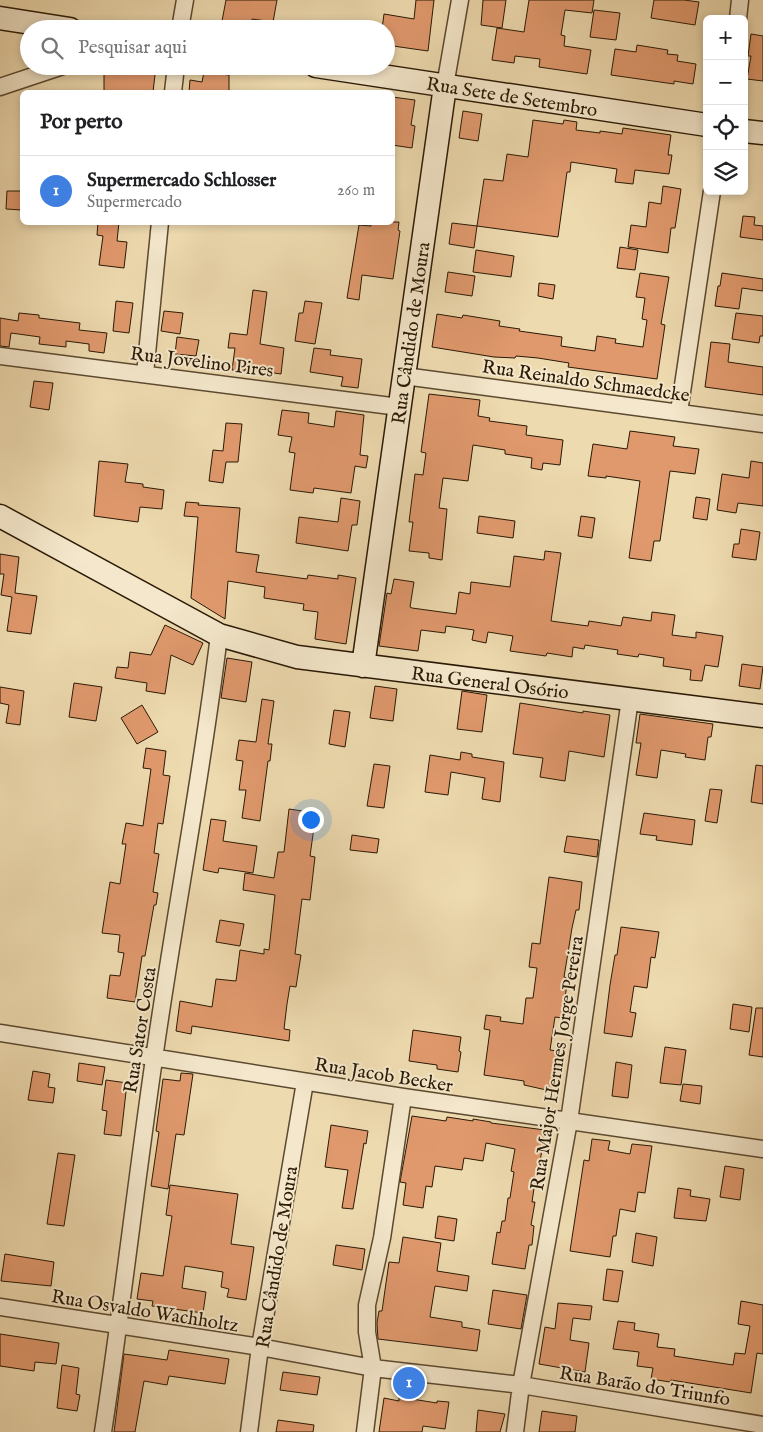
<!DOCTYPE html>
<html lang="pt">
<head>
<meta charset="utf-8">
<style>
  body { margin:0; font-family:"IM FELL English",serif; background:#f2f2f2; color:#202124 }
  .controls { position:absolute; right:15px; top:15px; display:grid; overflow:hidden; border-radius:8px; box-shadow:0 2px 8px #0003 }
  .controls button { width:45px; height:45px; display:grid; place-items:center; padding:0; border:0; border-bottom:1px solid #e0e0e0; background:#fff; color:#202124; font:25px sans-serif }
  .you { position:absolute; left:310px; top:819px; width:18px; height:18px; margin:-12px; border:4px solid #fff; border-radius:50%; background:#1a73e8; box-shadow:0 0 0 8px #1a73e833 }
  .badge { display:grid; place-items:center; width:32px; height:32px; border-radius:50%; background:#d93025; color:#fff; font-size:16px; font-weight:700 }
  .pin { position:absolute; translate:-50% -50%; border:2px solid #fff; box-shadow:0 1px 5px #0006 }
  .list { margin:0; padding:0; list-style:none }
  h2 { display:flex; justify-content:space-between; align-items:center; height:65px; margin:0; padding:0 20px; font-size:21px }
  h2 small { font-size:16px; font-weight:400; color:#757577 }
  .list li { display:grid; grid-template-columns:32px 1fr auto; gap:15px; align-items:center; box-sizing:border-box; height:70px; padding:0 20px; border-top:1px solid #e0e0e0 }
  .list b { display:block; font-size:19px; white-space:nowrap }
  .list p { margin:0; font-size:16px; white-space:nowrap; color:#757577 }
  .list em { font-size:16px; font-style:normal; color:#757577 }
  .icon { flex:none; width:28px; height:28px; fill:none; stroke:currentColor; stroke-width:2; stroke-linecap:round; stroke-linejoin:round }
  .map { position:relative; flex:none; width:763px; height:1432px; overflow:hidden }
  .search { position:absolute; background:#fff; box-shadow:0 2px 8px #0003; left:20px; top:20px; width:375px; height:55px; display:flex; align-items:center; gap:12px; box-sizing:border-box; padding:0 18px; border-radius:28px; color:#757577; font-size:19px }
  .panel { position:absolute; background:#fff; box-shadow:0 2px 8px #0003; left:20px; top:90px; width:375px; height:135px; border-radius:8px }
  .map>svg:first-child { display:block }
  .building { fill:#e0996d; stroke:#2a1905 }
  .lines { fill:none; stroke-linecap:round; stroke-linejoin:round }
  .street-casing { stroke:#5b4930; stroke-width:19 }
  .secondary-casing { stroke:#2a1905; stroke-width:25 }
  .street { stroke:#f4e7cb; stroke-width:16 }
  .secondary { stroke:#f4e7cb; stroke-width:22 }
  .labels { text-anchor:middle; stroke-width:4; stroke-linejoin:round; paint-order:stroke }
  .street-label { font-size:19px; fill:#2a1905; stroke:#f4e7cb }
</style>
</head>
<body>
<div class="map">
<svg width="763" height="1432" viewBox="0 0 763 1432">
  <rect width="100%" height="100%" fill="#eedaaf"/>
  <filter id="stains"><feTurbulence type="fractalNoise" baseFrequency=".004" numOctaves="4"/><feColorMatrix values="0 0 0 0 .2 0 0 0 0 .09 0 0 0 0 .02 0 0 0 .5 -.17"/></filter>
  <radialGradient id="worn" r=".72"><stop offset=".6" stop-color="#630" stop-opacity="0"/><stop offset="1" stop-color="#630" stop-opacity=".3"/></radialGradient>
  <!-- building -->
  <path class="building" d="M226 0H277L273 22 252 19 251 26 222 21Z
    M416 0H434L428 51 386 45V29H382L384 14 414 19Z
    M483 0H506L502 28 481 25Z
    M529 0H594L592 13 565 10 561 35 565 36 564 46 591 50 587 74 539 67 540 59 515 56 514 63 492 60 497 28 524 32Z
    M654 0H684L699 2 695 25 651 18Z
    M594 10 620 13 616 40 590 37Z
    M751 34 763 36V81L747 79 751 56H748Z
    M637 45 668 50 667 54 678 55 677 61 696 64 693 84 674 81V84L611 75 615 49 636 52Z
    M139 66H156L153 92H104V71L138 72Z
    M204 72 229 75V92H189L190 80 202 82Z
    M392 97 415 100 411 125 415 126 412 148 392 145Z
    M463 111 482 114 478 141 459 138Z
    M533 120 563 124 564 120 577 122 576 130 600 133V131L622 134 623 128 671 135 668 155H672L669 174 635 170 633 184 615 182 617 169 571 162 570 172H567L558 237 477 226 484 179 503 181 507 154 528 157Z
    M663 186 681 189 675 228H671L668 253 628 247 631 225 646 227 649 202 661 204Z
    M7 191H22V210L6 209Z
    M743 216 755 217 754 225 763 226V240L740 237Z
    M98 222H119L117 241 127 242 124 268 99 265 103 236 97 235Z
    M371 222H399L398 230 400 231 393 279 362 275 359 300 347 298 359 225 371 226Z
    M452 223 477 226 474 248 449 244Z
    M620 247 638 250 635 270 617 268Z
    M476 250 514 256 511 277 473 272Z
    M448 272 475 276 472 296 445 292Z
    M640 273 669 277 661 324 665 325 657 379 568 367 569 363 538 358 516 356 515 358 494 357 432 347 437 314 462 318 463 315 500 321 499 326 520 329 519 331 562 337 561 346 595 351 597 336 616 339 615 343 643 347 647 320 642 319 645 298 636 297Z
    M722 273 763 279V291L742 288 739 309 715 306 718 286H720Z
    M539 283 555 285 553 299 538 296Z
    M253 290 267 292 260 344 284 348 281 374 245 369V371L232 370 235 348H228L230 333 247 335Z
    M116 301 133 303 129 333 113 331Z
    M305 301 322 303 315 344 295 341 299 313H303Z
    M164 311 183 313 180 334 161 331Z
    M19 313 39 315V318L80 323 79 330 107 333 104 353 89 351V344L66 341V347L39 344 40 337 11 333 9 347 0 346V318L18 321Z
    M736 313 763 316V336H760L759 343 732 339Z
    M177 337 199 340 196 356 175 354Z
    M711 342 730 344 728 362 763 367V395L705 387Z
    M314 348 331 350 330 355 362 359 358 388 341 386 343 377 310 372Z
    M34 381 53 383 49 410 30 407Z
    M429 394 480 400 478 416 490 418 489 421 527 426 526 435 563 440 560 465 543 463 542 470 531 468 532 458 505 454V450L473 445 468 481 443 478 439 508 447 509 442 560 429 558V553L409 551 413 522H409L415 474 423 475 426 453 421 452Z
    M282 410 309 413 308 423 334 427 336 411 364 415 360 455 368 456 366 468 355 466 351 493 314 488 313 493 290 490 295 453 289 452 292 437 278 435Z
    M226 423 242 424 238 462H226L223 483 209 481 213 450 223 451Z
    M630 431 675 437 673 446 699 449 695 474 670 471 660 541H654L651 561 629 558 640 481 606 476V478L588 476 593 444 627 449Z
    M99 461 128 464 125 482 143 484V487L164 490 162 509 140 507 138 522 94 516Z
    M751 461 763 463V506L738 503 736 513 717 510 722 474 749 478Z
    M696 497 710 499 707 520 693 518Z
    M341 498 360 501 357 525H352L348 551 296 543 299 517 338 522Z
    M186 502 199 503 198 505 240 508 236 552 259 555 256 572 307 579 308 575 338 579V575L356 578 346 644 315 639 318 612 303 610 304 604 264 598 265 587 228 581 225 619 191 598 198 517 184 516Z
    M479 516 515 521 513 538 477 533Z
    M581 516 595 518 592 538 578 536Z
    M741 529 760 532 756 560 732 557 734 544H739Z
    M545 551 561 553 551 621 588 626 589 621 621 626 623 617 651 621 652 612 675 615 672 635 696 638V632L723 636 718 667 705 665 702 681 690 680 691 670 663 666 664 658 639 654 638 657 617 654 618 650 585 645 584 649 573 647 572 657 547 653 546 656 510 651 513 636 488 632 486 643 472 640 474 630 446 626 445 633 421 630 418 651 379 646 387 593 391 594 394 579 414 582 410 607 412 608 456 614 459 592 470 594 471 582 510 587 514 556 544 560Z
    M0 554 19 557 15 593 37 596 31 634 7 631 12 597 1 595 4 574H0Z
    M165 625 203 643 193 665 171 655 165 694 146 691 147 683 115 678 117 667 128 668 130 652 151 655Z
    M227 658 252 662 246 702 221 698Z
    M742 664 763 667 760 689 739 686Z
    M74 683 102 687 96 721 69 717Z
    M375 686 397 689 393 721 370 718Z
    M0 687 24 691 20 725 6 723 9 705 0 703Z
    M462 691 487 695 482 732 457 729Z
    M262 699 274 701 268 744H272L270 761H268L260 821 242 818 246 790H239L243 761 236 760 239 740 256 742Z
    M520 703 583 713V711L610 715 604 757 569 751 565 781 540 777 543 758 513 754Z
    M142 705 158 732 137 744 121 718Z
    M334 710 350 712 345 747 329 744Z
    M640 714 713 724 711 737H708L705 760 685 757 686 754 661 750 657 778 636 775 641 743H636Z
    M146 748 166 751 163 775 170 776 163 824 158 823 154 853 159 854 153 892 158 893 156 905H154L145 956H142L135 1002 107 998 110 975 120 976 124 953 118 952 120 935 102 933 110 882 120 884 126 844H122L126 823 143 826 151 769 143 768Z
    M461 752 472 754V757L504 762 500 802 482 799 485 778 451 772 448 795 425 792 430 755 460 760Z
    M374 764 390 766 384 808 367 806Z
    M756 765 763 766V804L751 802Z
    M710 789 722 790 717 823 705 821Z
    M289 809 316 813 310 856 315 857 310 900 302 899 295 954 301 955 296 987 290 986 287 1004 284 1029 290 1030 289 1041 192 1026 191 1034 176 1031 180 1001 212 1007 216 979 236 981 240 950 264 954V949L269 950 275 895 243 890 245 873 274 878 278 852H284Z
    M644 813 695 820 692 845 656 840 657 836 640 834Z
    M211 819 226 821 223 841 257 846 253 873 219 868 218 873 203 870Z
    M352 835 379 839 377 853 350 850Z
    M567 836 599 840 597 857 564 852Z
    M549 877 582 882 579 910H576L572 928 564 977 568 978 562 1018 555 1017 550 1050 557 1051 551 1091 524 1085V1081L484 1075 490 1030 484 1029 486 1015 501 1017 500 1021 523 1024 526 998H533L537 968 529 967 532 943 540 944Z
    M220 920 244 924 240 946 216 942Z
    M621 927 659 932 655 958 651 957 647 988 634 986 630 1012 636 1013 632 1037 604 1033 610 985 615 955H617Z
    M733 1004 752 1007 749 1032 730 1029Z
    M756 1008H763V1057L749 1055Z
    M413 1030 461 1037 459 1051 461 1052 458 1072 437 1069V1065L409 1061Z
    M665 1047 686 1050 681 1085 660 1083Z
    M616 1062 632 1065 628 1098 612 1096Z
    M79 1063 105 1067 102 1085 77 1081Z
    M33 1071 50 1074 48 1087 55 1088 53 1103 28 1100Z
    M181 1073 193 1074 184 1135 176 1134 168 1189 151 1186 159 1132 156 1131 163 1079 180 1081Z
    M106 1080 127 1083 121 1136 104 1134 107 1111 102 1110Z
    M683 1084 702 1086 700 1104 680 1101Z
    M412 1116 446 1121 447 1117 473 1121V1119L491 1122V1123L545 1130 538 1175H536L532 1202H535L531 1225 534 1226 532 1245H529L525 1269 492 1264 497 1232 500 1233 502 1221H505L508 1198H510L514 1172 511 1171 515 1149 486 1143 483 1161 464 1158 462 1170 435 1166 432 1187 426 1186 423 1208 403 1205 406 1183 400 1182Z
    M331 1125 368 1131 366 1144 364 1143 353 1209 342 1208 348 1170 325 1167Z
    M592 1139 610 1141 608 1150 630 1154 632 1144 652 1146 645 1193 638 1192 635 1212 620 1209 616 1236H613L610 1257 570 1251 584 1160 589 1161Z
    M58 1153 75 1155 64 1226 47 1224Z
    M725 1166 744 1169 740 1200 720 1197Z
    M170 1185 238 1194 231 1244 254 1247 246 1300 227 1297 229 1289 221 1287 223 1272 185 1266 182 1288 206 1292 203 1313 152 1306 153 1301 137 1299 141 1273 163 1276 172 1216 166 1215Z
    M678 1188 691 1190 690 1196 710 1199 706 1221 674 1218Z
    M438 1216 457 1219 454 1241 435 1238Z
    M636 1233 657 1237 653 1266 632 1262Z
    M403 1237 441 1243 437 1271 469 1276 467 1291 435 1286 430 1317 462 1322V1327L480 1330 477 1351 378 1339 377 1323 379 1311H382L389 1262 399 1263Z
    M336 1245 365 1249 362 1270 333 1265Z
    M5 1254 54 1262 51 1286 1 1281Z
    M607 1269 623 1271 618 1302 603 1300Z
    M493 1290 527 1295 521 1329 488 1324Z
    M741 1301 763 1305V1354L757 1353 751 1393 671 1380 670 1382 651 1379 653 1368 637 1366 639 1352 613 1349 618 1321 635 1323 634 1330 659 1334 657 1347 675 1349 674 1356 733 1365 735 1353 745 1354 750 1326 738 1324Z
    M558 1303 592 1306 590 1320 573 1318 570 1340 589 1343 585 1372 539 1364 545 1327 555 1329Z
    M0 1334 59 1343 56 1364 35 1362 34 1371 0 1366Z
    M169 1350 229 1359 225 1384 169 1376 167 1385 144 1381 135 1432H114L124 1354 167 1360Z
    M62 1365 79 1368 76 1394 80 1395 77 1411 57 1408Z
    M283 1372 320 1377 317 1395 280 1390Z
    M399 1397 437 1403V1401L449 1402 445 1429 423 1426 422 1432H379L384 1398 399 1401Z
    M478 1410 505 1414 500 1432H476Z
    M542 1411 577 1416 575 1432H539Z
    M278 1420 314 1425 313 1432H276Z"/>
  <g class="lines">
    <!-- street casing -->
    <g class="street-casing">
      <path id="street" d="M738 19 740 0
        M180 29 185 0
        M445 86 460 0
        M0 87 63 66
        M173 92 176 66
        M0 356 399 407
        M145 374 160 222
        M404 376 763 424
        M679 412 712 191
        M0 1033 403 1097 763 1149
        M0 1307 260 1347 373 1368 521 1385 763 1425
        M103 1432C122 1308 136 1183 154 1059 174 917 202 777 219 635
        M249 1432 260 1347 305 1082
        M365 1432 373 1368 367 1332V1305L382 1238 403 1097
        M515 1432 521 1385 569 1121 630 699"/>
    </g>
    <!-- secondary casing -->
    <g class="secondary-casing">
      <path id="secondary" d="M0 18 70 29
        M316 66 707 125
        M744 131 763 133
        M0 516 219 635 297 657 763 716
        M363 666 445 86"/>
    </g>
    <!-- street -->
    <use href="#street" class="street"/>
    <!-- secondary -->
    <use href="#secondary" class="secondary"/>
  </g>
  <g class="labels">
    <!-- street labels -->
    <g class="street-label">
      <text transform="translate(512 96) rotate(9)" y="7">Rua Sete de Setembro</text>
      <text transform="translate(410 333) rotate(-82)" y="7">Rua Cândido de Moura</text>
      <text transform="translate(202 361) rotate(7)" y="7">Rua Jovelino Pires</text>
      <text transform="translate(586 380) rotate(8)" y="7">Rua Reinaldo Schmaedcke</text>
      <text transform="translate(490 682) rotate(7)" y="7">Rua General Osório</text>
      <text transform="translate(139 1030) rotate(-81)" y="7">Rua Sator Costa</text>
      <text transform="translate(556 1063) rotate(-81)" y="7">Rua Major Hermes Jorge Pereira</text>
      <text transform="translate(384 1074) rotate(9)" y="7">Rua Jacob Becker</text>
      <text transform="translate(276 1257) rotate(-81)" y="7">Rua Cândido de Moura</text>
      <text transform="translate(145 1310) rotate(9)" y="7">Rua Osvaldo Wachholtz</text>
      <text transform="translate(645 1385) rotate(9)" y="7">Rua Barão do Triunfo</text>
    </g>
  </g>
  <rect width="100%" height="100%" filter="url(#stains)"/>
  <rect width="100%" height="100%" fill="url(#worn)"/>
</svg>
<div class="controls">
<button>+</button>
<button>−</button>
<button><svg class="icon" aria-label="locate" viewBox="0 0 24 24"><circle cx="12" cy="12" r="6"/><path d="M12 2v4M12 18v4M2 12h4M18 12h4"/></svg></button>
<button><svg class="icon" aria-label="layers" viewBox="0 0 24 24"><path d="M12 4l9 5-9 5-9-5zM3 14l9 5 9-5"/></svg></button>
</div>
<div class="you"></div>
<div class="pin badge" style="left:409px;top:1383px;background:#3f7fe0">1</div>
<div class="search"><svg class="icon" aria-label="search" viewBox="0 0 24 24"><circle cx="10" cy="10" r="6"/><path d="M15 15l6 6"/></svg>Pesquisar aqui</div>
<section class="panel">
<h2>Por perto<small></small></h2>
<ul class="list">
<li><span class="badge" style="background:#3f7fe0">1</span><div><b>Supermercado Schlosser</b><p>Supermercado</p></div><em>260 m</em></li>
</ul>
</section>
</div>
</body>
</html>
